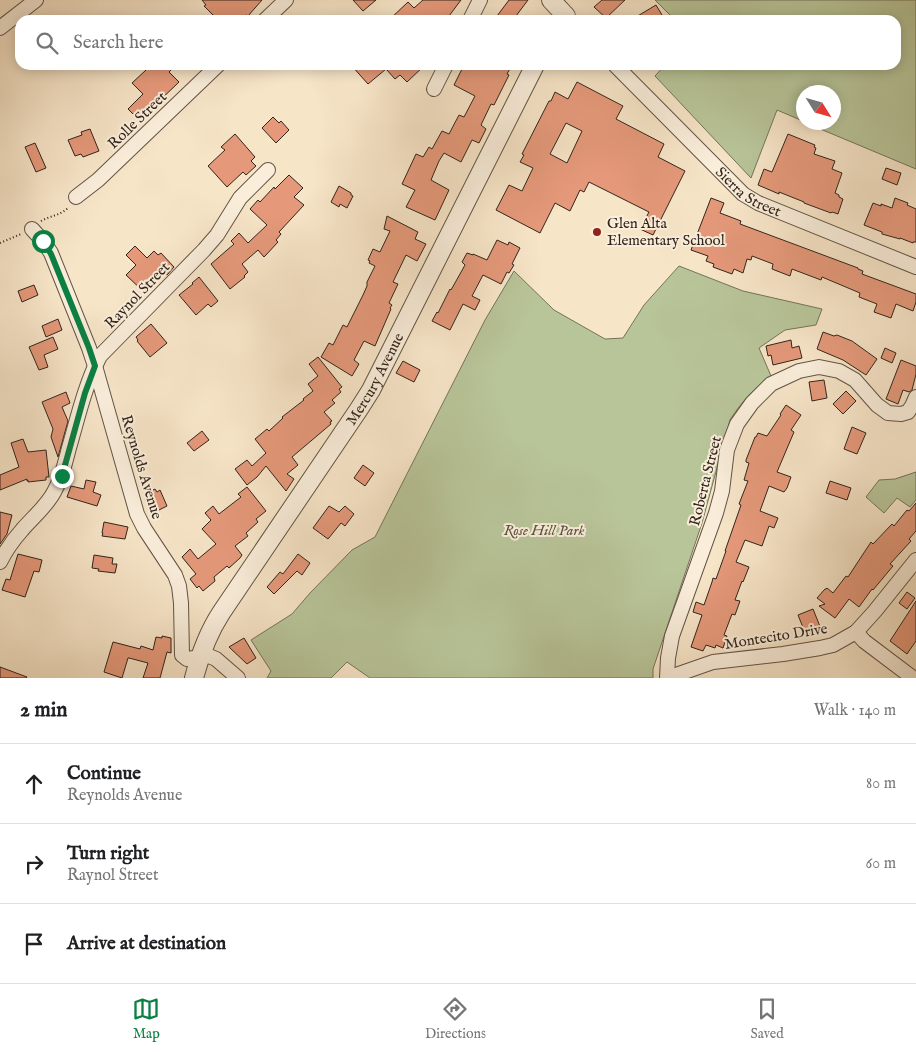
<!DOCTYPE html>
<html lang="en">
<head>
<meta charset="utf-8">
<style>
  body { margin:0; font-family:"IM FELL English",serif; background:#f6f6f6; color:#202124 }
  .compass { position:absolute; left:796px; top:85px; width:45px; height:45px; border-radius:50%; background:#fff; box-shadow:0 2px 12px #0003; rotate:127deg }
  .stop { position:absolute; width:15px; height:15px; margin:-11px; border:4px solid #0b8043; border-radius:50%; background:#fff }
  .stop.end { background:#0b8043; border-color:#fff; box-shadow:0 1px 5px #0008 }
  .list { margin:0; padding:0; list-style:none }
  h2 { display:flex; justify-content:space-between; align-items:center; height:65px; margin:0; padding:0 20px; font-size:21px }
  h2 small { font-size:16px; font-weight:400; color:#757577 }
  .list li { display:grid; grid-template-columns:32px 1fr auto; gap:15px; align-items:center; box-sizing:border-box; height:80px; padding:0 20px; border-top:1px solid #e0e0e0 }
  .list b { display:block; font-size:19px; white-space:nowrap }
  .list p { margin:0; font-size:16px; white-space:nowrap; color:#757577 }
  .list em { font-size:16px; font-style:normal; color:#757577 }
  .icon { flex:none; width:28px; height:28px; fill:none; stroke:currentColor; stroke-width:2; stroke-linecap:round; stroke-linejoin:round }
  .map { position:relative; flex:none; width:916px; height:678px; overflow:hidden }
  .search { position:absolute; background:#fff; box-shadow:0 2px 12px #0003; left:15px; right:15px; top:15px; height:55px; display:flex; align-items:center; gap:12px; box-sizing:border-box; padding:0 18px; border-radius:15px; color:#757577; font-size:19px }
  .sheet { height:305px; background:#fff }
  nav { display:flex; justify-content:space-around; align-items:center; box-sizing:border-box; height:70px; border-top:1px solid #e0e0e0; background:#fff; font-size:14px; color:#757577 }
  nav a { display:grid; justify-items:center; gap:2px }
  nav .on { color:#0b8043 }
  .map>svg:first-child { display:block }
  .green { fill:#b8c599; stroke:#74745a }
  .building { fill:#e5997a; stroke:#31241b; fill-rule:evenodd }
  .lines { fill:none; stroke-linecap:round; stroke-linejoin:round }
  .minor-casing { stroke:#625446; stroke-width:16 }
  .tertiary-casing { stroke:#625446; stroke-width:20 }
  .path { stroke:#31241b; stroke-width:2; stroke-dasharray:1 2.5; stroke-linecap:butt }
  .minor { stroke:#faeedb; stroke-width:14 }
  .tertiary { stroke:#faeedb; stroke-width:18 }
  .route { stroke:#0b8043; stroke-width:6 }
  .poi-dot { fill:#8f2418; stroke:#faeedb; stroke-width:2 }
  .labels { text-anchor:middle; stroke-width:4; stroke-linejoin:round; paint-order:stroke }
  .street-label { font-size:15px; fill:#31241b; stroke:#faeedb }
  .poi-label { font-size:15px; fill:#31241b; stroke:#faeedb; text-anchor:start }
  .park-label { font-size:15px; font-style:italic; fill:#5a5441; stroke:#faeedb }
</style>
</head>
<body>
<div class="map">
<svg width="916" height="678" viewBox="0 0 916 678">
  <rect width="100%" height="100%" fill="#f7e5c8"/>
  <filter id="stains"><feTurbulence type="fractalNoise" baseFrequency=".004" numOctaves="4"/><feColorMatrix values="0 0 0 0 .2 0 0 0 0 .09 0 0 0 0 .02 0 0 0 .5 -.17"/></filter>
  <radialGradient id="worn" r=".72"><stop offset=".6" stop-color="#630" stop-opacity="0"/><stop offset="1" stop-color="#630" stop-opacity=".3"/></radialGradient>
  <!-- green -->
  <path class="green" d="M655 0H916V169L806 123 834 122V92H804L803 121 777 110 751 178 655 76 665 65H896V20H675Z
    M679 266 743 291 822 309 816 325 785 330 759 348 771 376C754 389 742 401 730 420L702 523 653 669V678H370L347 662 331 678H267L271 671 251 640 292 614 310 593 352 550 375 537 485 320 514 271 554 310 605 339 623 338 644 305Z
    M916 472V500L910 507 897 498 884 513 866 497 879 480 895 479Z"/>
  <!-- building -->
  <path class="building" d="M202 0H262L248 16 246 15 240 20H218L204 6 206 5Z
    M353 0H376L363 11Z
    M423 0H461L446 20H389L408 2 414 8Z
    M509 0H528L513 20H494Z
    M602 0H625L606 18 594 7Z
    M656 5 665 20H631Z
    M141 65H176L169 72 179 82 154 106 152 104 137 118 128 109 143 94 132 83 146 70Z
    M351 65H425L407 82 400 75 395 79 386 69 368 84Z
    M464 65H512L507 74 509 75 494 105 491 104 481 125 486 129 479 143 472 140 461 162 444 153 439 161 431 180 449 190 435 220 406 207 415 190 402 184 416 154 423 157 429 147 432 149 442 131 449 134 459 115 464 117 475 96 454 85Z
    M577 82 623 106 616 119 664 144 658 157 685 171 653 235 640 229 649 212 589 182 584 192 580 190 570 211 555 203 540 233 496 210 509 185 522 191 533 168 520 162 524 155 522 154 549 101H551L555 92 568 99ZM566 123 582 131 567 163 550 154Z
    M273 117 279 123 281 121 289 130 276 143 262 128Z
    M90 129 99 151 83 157 81 154 75 156 68 140 82 135 81 132Z
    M235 134 255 157 251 161 256 166 246 175 243 172 227 187 208 166 225 150 221 147Z
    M788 134 815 145 814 147 816 148 814 154 835 161 832 169 842 173 835 193 839 195V197L843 199 838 214 832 212 831 213 804 203V202L779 192V194L758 185 764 169 772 172Z
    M35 143 46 168 36 172 25 147Z
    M886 168 901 173 897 185 882 179Z
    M289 175 303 188 294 197 304 205 279 232 281 234 276 240 278 242 266 255 264 257 258 250 242 264 248 272 244 276 245 277 230 289 211 264 234 244 231 241 239 233 248 243 267 225 250 209 258 200 260 202 274 187 275 189Z
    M339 186 351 193V195L353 196 347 208 340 204 339 207 331 202Z
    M711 198 724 203 720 213 741 221 740 224 858 268V269L863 271 862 274 916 294V302L913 311 896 304 891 318 874 312 877 304 859 297 860 293 822 277 821 280 792 269 790 276 772 269 773 264 752 256 751 260 747 259 743 273 734 269 732 274 713 267 714 264 706 261 708 256 691 250Z
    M895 198 908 203 907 205 916 209V242H913V243L900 238V239L882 234V232L864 225 873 203 881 206V204L892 208Z
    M387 216 418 232 415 239 426 244 417 261 406 255 393 282 398 284 389 303 392 305 390 308 391 309 375 346 364 341 354 360 359 364 352 376 321 357 329 343 333 345 343 325 347 327 363 295 367 286V282L375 266 369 263 370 261 368 260 373 249 380 252 390 231 384 229Z
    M497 240 508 245 509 242 520 248 512 264 514 265 509 273 507 272 501 284 483 275 472 296 480 300 475 310 463 304 450 330 432 321 437 312 438 313 450 289 451 290 465 265 462 262 467 253 473 255V254L487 260Z
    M135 246 147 258 154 251 158 255 161 253 174 267 167 275 164 273 145 293 126 275 136 265 126 255Z
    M199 277 218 301 211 307 208 304 196 315 179 295 193 284 192 283Z
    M34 285 38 295 22 302 18 291Z
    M58 319 62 330 46 337 42 326Z
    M151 324 167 343 150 357 137 341 138 340 136 337Z
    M823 332 834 336 837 335 852 341 877 359 866 375 843 360 817 349Z
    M53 337 58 349 44 355 48 367 39 370 29 347Z
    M791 340 792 348 799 346 802 358 773 365 771 355 768 356 766 346Z
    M885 348 896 353 892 363 881 358Z
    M318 357 342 387 339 389 341 392 332 400 335 403 324 412 332 421 330 422 331 424 292 457 298 465 287 474 294 479 286 491 266 466 257 477 247 485 235 469 247 460 252 466 266 453 255 439 267 429 269 431 283 418 282 417 304 400 303 399 313 391 308 384 318 376 309 364Z
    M901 360 916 366V374L912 390 909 392 903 390 898 404 886 399Z
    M403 361 420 370 414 382 396 373Z
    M824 380 827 398 812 401 809 382Z
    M846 391 856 401 843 414 833 404Z
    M66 392 70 403 62 407 68 421 58 457 51 437 53 429 42 402Z
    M786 405 801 415 791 430 794 432 777 472 791 477 787 488 784 492 769 486 760 511 778 518 774 528 769 526 762 546 745 540 736 562 749 567 743 582 742 581 735 600 740 601 735 615 732 614 724 635 727 636 723 648 716 645 715 648 706 645 703 651 691 647 702 615 693 612 696 602 704 605 712 582 713 578 716 579 726 551H725L741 505 739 504 748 481 744 480 749 463 746 462V460L755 437H756L758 433 767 436 781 415 780 414Z
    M852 427 866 433 857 454 844 449Z
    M202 431 209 440 194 451 187 443Z
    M23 439 28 452 46 450 49 477H46V480L28 482V480L27 481V479L0 490V475L19 467 11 443Z
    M363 465 374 473 365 486 354 478Z
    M86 480 96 482 93 492 101 495 97 506 67 497 71 486 84 489Z
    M830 481 851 488 847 500 826 493Z
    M247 487 266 511 256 519 258 522 246 533 248 536 235 546 242 555 240 558 229 568 227 566 214 577 215 581 203 591 199 586 197 588 190 579 196 574 182 557 190 549 198 559 216 544 202 529 211 520 205 513 213 506 219 514 241 497 238 494Z
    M155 489 157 492 160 490 167 506 157 511 156 508 151 510 145 499 149 497 147 493Z
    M916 503V531L909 539 911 541 890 564 893 566 873 590 872 589 859 607 849 599 835 618 819 606 825 604 817 598 825 589H826L827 588 833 593 846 576 848 577 871 542 873 544 892 524 894 526 907 510 909 511Z
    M329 506 339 512 345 506 354 514 345 526 341 523 328 539 313 528Z
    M0 512 12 515 7 534 0 544Z
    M104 522 128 527 125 539 102 536 103 533H102Z
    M18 554 42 560 39 572 34 571 25 597 2 590 6 579 10 580Z
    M298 554 310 563 302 575 297 571 274 594 267 587 280 572 283 574Z
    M94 555 113 558 112 564H117L115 573 98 571 99 569 92 568Z
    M907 592 915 598 907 609 899 603Z
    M916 601V641L907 654 890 641Z
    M813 609 821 629 806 635 798 615Z
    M162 636 171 638V653L167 652 160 678H143L148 663 129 658H128L122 678 104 672 113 642 140 649 141 646 153 650 156 637 162 638Z
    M244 638 256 658 247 664 229 647Z
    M0 667 27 677 26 678H0Z"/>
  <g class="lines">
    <!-- minor casing -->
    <g class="minor-casing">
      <g id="minor">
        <path d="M265 20 286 0"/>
        <path d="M470 20 480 0"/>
        <path d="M0 28 36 0"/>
        <path id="s1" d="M615 65 743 194 758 203 916 267"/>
        <path d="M434 89 446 65"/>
        <path d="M76 197 98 180 218 65"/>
        <path d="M32 229 43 241 51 253 89 348 95 366 137 514 144 528 175 575 179 586 181 603 182 655 187 659 209 656 216 659 238 678"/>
        <path d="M0 562C6 550 13 540 22 530 33 517 46 507 54 492 62 478 65 463 69 448 78 417 85 385 100 356L204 250 217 235 240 198 268 170"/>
        <path d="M856 632 864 641 913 678"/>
        <path d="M667 678 668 658 672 636 716 513 722 491 727 450 737 424 752 403 771 384 799 371 819 367 839 371 855 380 877 405 888 413 901 414 908 412 912 406 916 397"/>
        <path d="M667 678 713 662 783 654 820 648 833 645 856 632 875 611 916 560"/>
      </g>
    </g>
    <!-- tertiary casing -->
    <g class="tertiary-casing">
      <g id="tertiary">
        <path d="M551 0 566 16 562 20"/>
        <path id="s2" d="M194 678C200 655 208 633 221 613L359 409 371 390 535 65"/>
      </g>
    </g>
    <!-- path -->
    <path class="path" d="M41 221C50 216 61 215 68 208
      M0 243 21 234"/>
    <!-- minor -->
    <use href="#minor" class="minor"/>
    <!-- tertiary -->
    <use href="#tertiary" class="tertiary"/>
  </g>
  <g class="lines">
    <!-- route -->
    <path class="route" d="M43 241 51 254 89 348 95 366 85 393 62 476"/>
  </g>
  <!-- markers -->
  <circle class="poi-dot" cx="597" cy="232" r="5"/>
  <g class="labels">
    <!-- street labels -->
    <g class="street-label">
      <text transform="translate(137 120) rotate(-44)" y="5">Rolle Street</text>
      <text dy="5" stroke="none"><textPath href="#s1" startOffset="185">Sierra Street</textPath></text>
      <text transform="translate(137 295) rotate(-46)" y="5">Raynol Street</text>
      <text dy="5" stroke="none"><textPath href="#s2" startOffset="351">Mercury Avenue</textPath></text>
      <text transform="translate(142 467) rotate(73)" y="5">Reynolds Avenue</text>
      <text transform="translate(705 481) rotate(-76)" y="5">Roberta Street</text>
      <text transform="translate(776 636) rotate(-9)" y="5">Montecito Drive</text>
    </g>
    <!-- poi labels -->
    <g class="poi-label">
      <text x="607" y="228">Glen Alta<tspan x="607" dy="17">Elementary School</tspan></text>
    </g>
    <!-- park labels -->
    <g class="park-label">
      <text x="544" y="535">Rose Hill Park</text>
    </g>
  </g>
  <rect width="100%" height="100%" filter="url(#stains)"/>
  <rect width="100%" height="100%" fill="url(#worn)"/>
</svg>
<svg class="compass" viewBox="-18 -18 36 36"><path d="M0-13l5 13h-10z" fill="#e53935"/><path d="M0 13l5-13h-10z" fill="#757577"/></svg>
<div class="stop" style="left:43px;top:241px"></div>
<div class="stop end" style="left:62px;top:476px"></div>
<div class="search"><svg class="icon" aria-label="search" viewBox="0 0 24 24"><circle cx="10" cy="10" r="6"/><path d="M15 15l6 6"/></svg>Search here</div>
</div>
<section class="sheet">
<h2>2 min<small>Walk · 140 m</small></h2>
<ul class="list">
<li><svg class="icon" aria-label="ahead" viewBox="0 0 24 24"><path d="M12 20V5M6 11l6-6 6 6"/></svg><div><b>Continue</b><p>Reynolds Avenue</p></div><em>80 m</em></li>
<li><svg class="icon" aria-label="right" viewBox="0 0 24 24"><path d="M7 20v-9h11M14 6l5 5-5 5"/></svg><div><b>Turn right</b><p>Raynol Street</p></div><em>60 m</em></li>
<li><svg class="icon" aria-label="arrive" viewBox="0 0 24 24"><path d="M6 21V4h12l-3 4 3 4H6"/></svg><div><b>Arrive at destination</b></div></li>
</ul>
</section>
<nav>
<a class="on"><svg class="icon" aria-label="map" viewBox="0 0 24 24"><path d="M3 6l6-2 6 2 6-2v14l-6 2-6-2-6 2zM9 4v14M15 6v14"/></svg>Map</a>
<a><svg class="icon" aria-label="directions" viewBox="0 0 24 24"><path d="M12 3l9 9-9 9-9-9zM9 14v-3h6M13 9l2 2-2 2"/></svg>Directions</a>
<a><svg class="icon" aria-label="saved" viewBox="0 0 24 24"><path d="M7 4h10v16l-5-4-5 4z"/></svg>Saved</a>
</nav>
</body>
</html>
